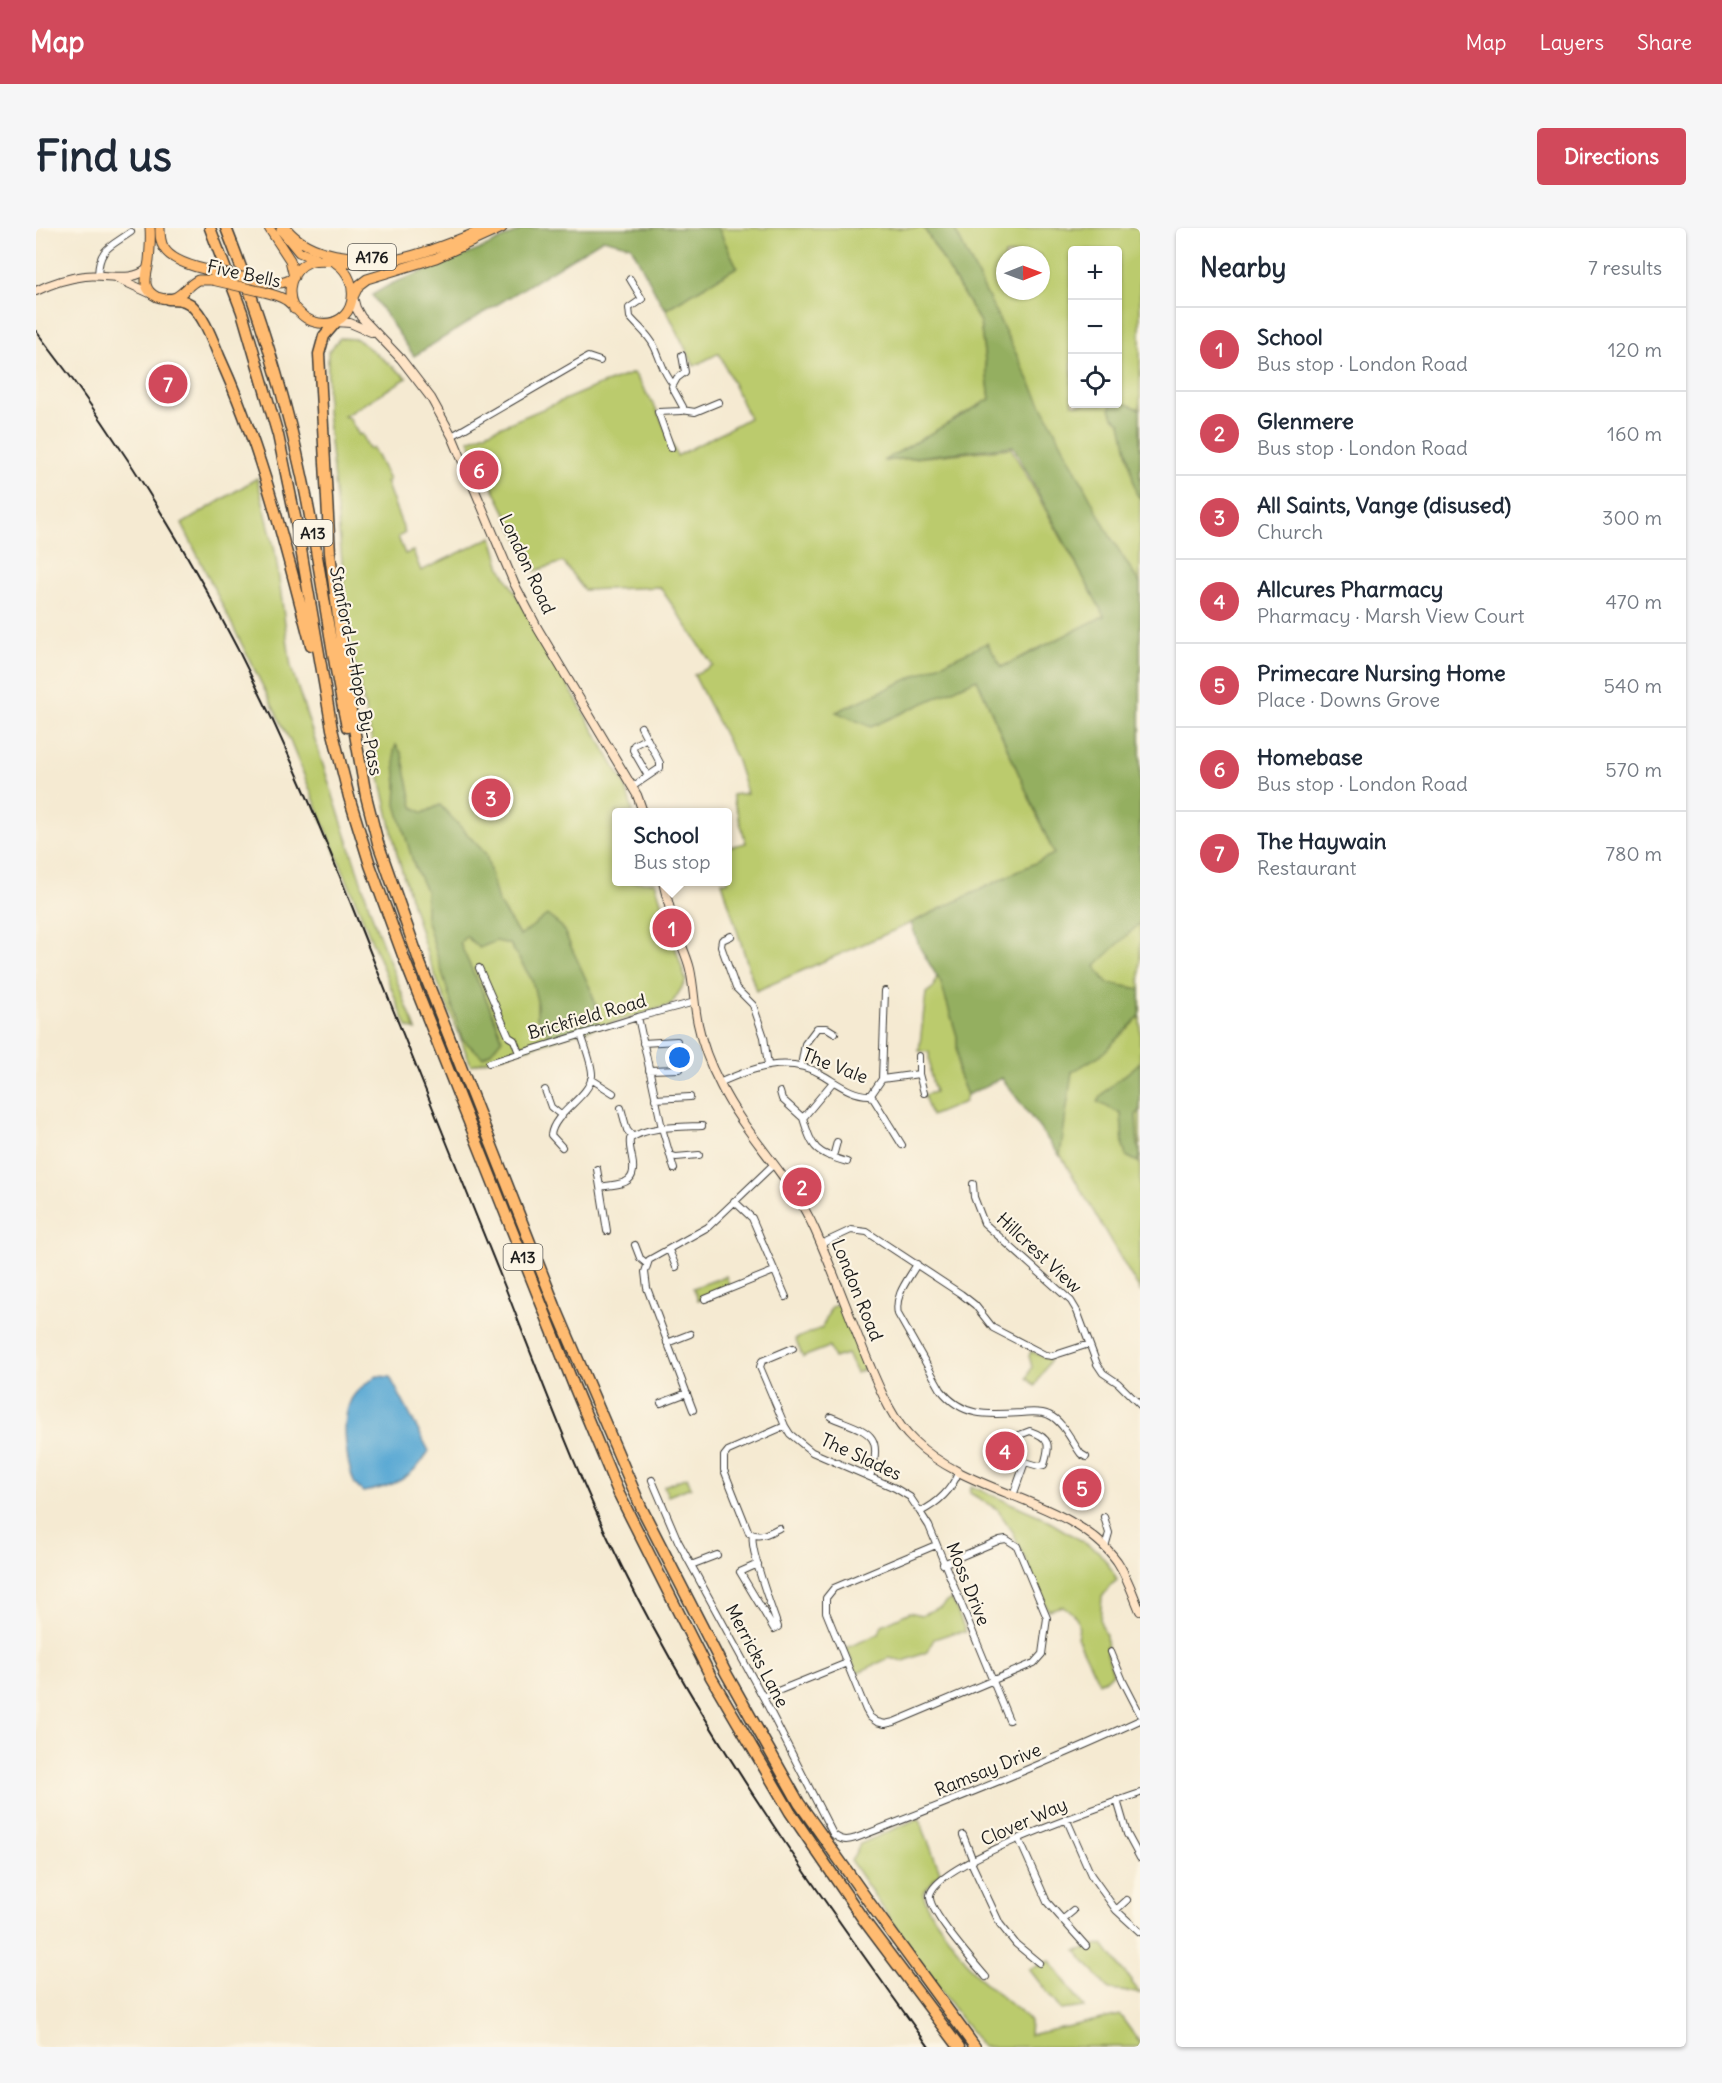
<!DOCTYPE html>
<html lang="en">
<head>
<meta charset="utf-8">
<style>
  body { margin:0; font-family:Delius,sans-serif; background:#f6f6f7; color:#1f2937 }
  .controls { position:absolute; right:18px; top:18px; display:grid; overflow:hidden; border-radius:6px; box-shadow:0 2px 4px #0004 }
  .controls button { width:54px; height:54px; display:grid; place-items:center; padding:0; border:0; border-bottom:2px solid #e0e1e3; background:#fff; color:#1f2937; font:30px sans-serif }
  .compass { position:absolute; left:960px; top:18px; width:54px; height:54px; border-radius:50%; background:#fff; box-shadow:0 2px 4px #0004; rotate:89deg }
  .you { position:absolute; left:644px; top:830px; width:21px; height:21px; margin:-15px; border:4px solid #fff; border-radius:50%; background:#1a73e8; box-shadow:0 0 0 9px #1a73e833 }
  .badge { display:grid; place-items:center; width:39px; height:39px; border-radius:50%; background:#d1495b; color:#fff; font-size:20px; font-weight:700 }
  .pin { position:absolute; translate:-50% -50%; border:3px solid #fff; box-shadow:0 2px 6px #0006 }
  .popup { position:absolute; left:576px; top:580px; width:120px; height:78px; box-sizing:border-box; display:grid; place-content:center; border-radius:6px; background:#fff; filter:drop-shadow(0 2px 4px #0005); font-size:20px; white-space:nowrap; color:#747a83 }
  .popup b { font-size:22px; color:#1f2937 }
  .popup::after { content:''; position:absolute; left:50%; top:100%; margin-left:-12px; border:12px solid transparent; border-top-color:#fff }
  .list { margin:0; padding:0; list-style:none }
  h2 { display:flex; justify-content:space-between; align-items:center; height:78px; margin:0; padding:0 24px; font-size:26px }
  h2 small { font-size:20px; font-weight:400; color:#747a83 }
  .list li { display:grid; grid-template-columns:39px 1fr auto; gap:18px; align-items:center; box-sizing:border-box; height:84px; padding:0 24px; border-top:2px solid #e0e1e3 }
  .list b { display:block; font-size:22px; white-space:nowrap }
  .list p { margin:0; font-size:20px; white-space:nowrap; color:#747a83 }
  .list em { font-size:20px; font-style:normal; color:#747a83 }
  .icon { flex:none; width:33px; height:33px; fill:none; stroke:currentColor; stroke-width:2; stroke-linecap:round; stroke-linejoin:round }
  .map { position:relative; flex:none; width:1104px; height:1819px; overflow:hidden; border-radius:6px }
  header { display:flex; align-items:center; gap:36px; box-sizing:border-box; height:84px; padding:0 30px; background:#d1495b; color:#fff }
  header strong { font-size:28px }
  nav { display:flex; gap:33px; margin-inline-start:auto; font-size:21px }
  .intro { display:flex; align-items:center; justify-content:space-between; box-sizing:border-box; height:144px; padding:0 36px }
  h1 { margin:0; font-size:42px }
  .button { padding:15px 27px; border-radius:6px; background:#d1495b; color:#fff; font-size:21px; font-weight:700 }
  main { display:flex; gap:36px; padding:0 36px }
  aside { flex:1; background:#fff; border-radius:6px; box-shadow:0 2px 4px #0004 }
  .map>svg:first-child { display:block }
  .green { fill:#bbcb6d; stroke:#6c7444; stroke-width:1.5; fill-rule:evenodd }
  .forest { fill:#94af60; stroke:#58663e; stroke-width:1.5 }
  .water { fill:#5aa9d4; stroke:#3b6278; stroke-width:1.5 }
  .lines { fill:none; stroke-linecap:round; stroke-linejoin:round }
  .street-casing { stroke:#3d3b37; stroke-width:8 }
  .secondary-casing { stroke:#3d3b37; stroke-width:10 }
  .primary-casing { stroke:#3d3b37; stroke-width:11 }
  .highway-casing { stroke:#3d3b37; stroke-width:13 }
  .street { stroke:#fff; stroke-width:6 }
  .secondary { stroke:#ffe4c6; stroke-width:8 }
  .primary { stroke:#ffbb71; stroke-width:9 }
  .highway { stroke:#ffbb71; stroke-width:10 }
  .rail { stroke:#1c1c1c; stroke-width:2 }
  .primary-bridge-casing { stroke:#3d3b37; stroke-width:11; stroke-linecap:butt }
  .primary-bridge { stroke:#ffbb71; stroke-width:9 }
  .labels { text-anchor:middle; stroke-width:4.5; stroke-linejoin:round; paint-order:stroke }
  .shield { fill:#fcf5e5; stroke:#5f5d58; stroke-width:1.5 }
  .shield-label { font-size:16px; font-weight:bold; fill:#1c1c1c }
  .street-label { font-size:18px; fill:#1c1c1c; stroke:#fcf5e5 }
</style>
</head>
<body>
<header>
<strong>Map</strong>
<nav><a>Map</a><a>Layers</a><a>Share</a></nav>
</header>
<div class="intro"><h1>Find us</h1><a class="button">Directions</a></div>
<main>
<div class="map">
<svg width="1104" height="1819" viewBox="0 0 1104 1819">
  <rect width="100%" height="100%" fill="#fcf5e5"/>
  <filter id="ink" filterUnits="userSpaceOnUse"><feTurbulence type="fractalNoise" baseFrequency=".0167" numOctaves="2"/><feDisplacementMap in="SourceGraphic" scale="12" xChannelSelector="R" yChannelSelector="G"/><feConvolveMatrix kernelMatrix="1 2 1 2 8 2 1 2 1" color-interpolation-filters="sRGB"/></filter>
  <filter id="wash" filterUnits="userSpaceOnUse"><feTurbulence type="fractalNoise" baseFrequency=".008" numOctaves="4" result="noise"/><feDisplacementMap in="SourceGraphic" scale="24" xChannelSelector="R" yChannelSelector="G"/><feGaussianBlur stdDeviation="1.35" result="paint"/><feColorMatrix in="noise" values="0 0 0 0 0 0 0 0 0 0 0 0 0 0 0 0 0 1.4 0 .05"/><feComposite in="paint" operator="in"/></filter>
  <g filter="url(#wash)">
    <rect width="100%" height="100%" fill="#f5ead2"/>
    <!-- green -->
    <path class="green" d="M682 0H888L944 94 954 171 849 233 975 220 1069 388 941 451 1018 626 875 695 720 763 686 654H692V619L710 615 696 567 711 565 700 530 658 447 677 437 624 359 548 362 527 334 499 343 433 212 561 158 598 145 622 184 641 228 713 190 683 125 658 138 630 81 701 39Z
      M905 0H1104V1063L890 697 1031 630 1091 392ZM1036 22H1082V176H1036ZM969 27H1005V63H969Z
      M304 110 321 111 371 150 308 188 313 190 323 207 326 206 333 221 337 220 353 252 350 254 369 305 362 309 369 326 377 323 385 343 456 309 465 340 589 557 597 584H580V654H619L650 753 635 777 435 837 393 732 361 626 314 413 291 183 292 124Z
      M221 250 239 323 255 439 339 696 380 802 371 799 254 513 146 296Z
      M901 747 905 754 921 808 922 845 931 867 929 874 895 888 888 867 899 864 894 845 893 824 883 823 890 765 898 759Z
      M690 1048 694 1059 662 1072 657 1060Z
      M805 1075 829 1141 820 1145 811 1126 798 1130 793 1119 767 1129 759 1111 786 1100 795 1079Z
      M995 1123 1014 1132 999 1158 991 1150 996 1139 993 1128Z
      M651 1249 655 1259 632 1268 628 1258Z
      M935 1258 1004 1288 1062 1323 1072 1336 1081 1352 1075 1357 1066 1369 1064 1393 1070 1408 1071 1425 1077 1446 1063 1455 1041 1409C1046 1394 1039 1386 1027 1378L1012 1382 977 1304 961 1281 934 1265Z
      M916 1371 930 1404 916 1405 898 1411 891 1424 868 1433 853 1430 821 1445 810 1420 843 1406 846 1397 874 1384 885 1387 904 1379Z
      M883 1590 904 1644 887 1665 893 1682 940 1747 994 1793 993 1807 1084 1787 1104 1815V1819H946L875 1722 815 1633 824 1616Z
      M1067 1716 1104 1765 1073 1762 1040 1723Z
      M1014 1733 1048 1779 1025 1782 993 1741Z"/>
    <!-- forest -->
    <path class="forest" d="M489 0H682L701 39 630 81 625 75 595 18 567 11 378 128 336 67 355 56 445 21Z
      M888 0H918L1000 166 1074 308 1104 356V695L1059 738 1071 755 1104 761V788L1066 826 1036 844 1024 928 966 850 931 867 922 845 921 808 905 755 884 720 875 695 1018 626 941 451 835 499 800 484 951 415 966 439 1068 388 977 218 847 233 954 171 944 94Z
      M1082 173 1104 181V271L1100 265 1085 195 1077 189 1074 180 1076 176H1082Z
      M360 517 366 526 377 579 387 585 404 577 450 626 462 674 484 708 511 687 526 699 555 762 563 788 560 796 513 808 501 789V773L496 752 474 716 460 713 443 720 430 708 424 715C437 747 456 778 466 811L454 825 447 829 426 811 390 690V663L378 637 360 577 361 557 358 523Z
      M1104 834V883L1100 887 1102 918 1104 925V929L1101 933 1104 935 1090 928 1087 918 1085 886 1062 874C1071 856 1091 848 1104 834Z"/>
    <!-- water -->
    <path class="water" d="M341 1148 354 1149 393 1223C378 1250 356 1259 327 1264 324 1261 319 1258 318 1254 310 1233 305 1194 314 1174 319 1162 332 1155 341 1148Z"/>
  </g>
  <g filter="url(#ink)">
    <g class="lines">
      <!-- street casing -->
      <g class="street-casing">
        <path id="street" d="M62 47C63 20 74 19 95 4
          M594 51 606 71 593 80 594 89C602 99 613 107 618 118 625 132 627 145 637 156
          M646 182 659 184 683 174
          M416 208 552 129 564 133
          M635 220 622 184 646 183 647 179 636 159 641 150 649 144 646 127
          M611 510 598 517 597 522 612 548
          M596 559 624 540V535L605 499
          M695 708 686 712 685 718 700 760 717 777 728 809 732 837
          M443 740 473 809 478 812 483 825
          M602 789 626 900 638 941
          M607 815 641 813
          M883 828V846L888 865
          M453 835 602 789 659 774
          M765 838 769 816 781 800H791L799 805
          M613 842 644 841
          M555 851 577 865
          M846 851 883 846
          M797 854 767 890C777 922 779 924 811 934
          M683 855C716 840 751 827 785 846 801 855 816 868 835 867L866 917
          M509 862 515 879 526 888
          M744 864 746 871 767 890
          M835 867 846 851 849 763
          M619 871 654 869
          M585 880 591 902 597 909
          M526 919 515 907C518 884 553 870 556 848 557 838 548 816 545 806
          M634 927 640 929 663 927
          M793 928 798 925 801 914
          M561 941 564 959C585 955 602 958 596 930 595 923 593 919 594 911 610 898 645 899 666 898
          M937 956 938 969 948 995 1035 1073 1041 1083 1061 1136 1067 1145 1082 1155 1104 1177
          M564 959 571 1003
          M698 973 716 990 750 1069
          M785 1016 815 1002 831 1004 925 1066 939 1077 957 1100 1009 1127 1016 1128 1053 1116
          M599 1017 604 1030 611 1036
          M633 1022 640 1039
          M881 1036C872 1052 858 1067 862 1086L905 1162C927 1190 953 1187 985 1185 994 1184 1005 1183 1013 1187 1027 1193 1036 1214 1045 1226L1050 1229
          M669 1071 738 1043
          M631 1115 654 1106
          M757 1120 726 1133 724 1139 749 1198 754 1206 776 1224 859 1260 874 1269 884 1284
          M625 1175 651 1165
          M657 1182 611 1060 609 1044 613 1032 672 999 738 936
          M795 1189C831 1204 849 1204 834 1249
          M922 1245C915 1263 902 1275 884 1284L893 1298 973 1492
          M616 1252 642 1313 727 1469 797 1606C805 1613 811 1613 820 1610 916 1573 1011 1535 1104 1492
          M977 1268 989 1234 1003 1238 1008 1237C1014 1217 1015 1210 994 1203L981 1208
          M1068 1289 1073 1305 1069 1319
          M743 1300C732 1305 724 1311 713 1305L688 1242V1228L692 1223 749 1198
          M717 1307C713 1321 736 1381 742 1399L738 1401 704 1344 722 1336
          M900 1317 798 1360 790 1370V1384L830 1482 834 1489 841 1494 849 1496 858 1494 998 1435 1006 1426 1011 1390 981 1318 970 1311 964 1312 907 1336
          M655 1337 681 1327
          M1075 1424 1087 1453 1104 1486
          M727 1469 811 1435
          M1081 1572 1091 1606 1104 1630
          M1030 1590 1055 1647 1080 1682 1104 1704
          M927 1607 937 1633
          M983 1611 1011 1674 1050 1718
          M935 1634 964 1696 980 1716 1003 1735
          M1080 1682 1091 1672
          M1026 1692 1037 1683
          M950 1749C939 1736 891 1682 894 1667 900 1634 1070 1577 1104 1565"/>
      </g>
      <!-- secondary casing -->
      <g class="secondary-casing">
        <path id="secondary" d="M81 50 116 66
          M0 63C16 55 31 50 49 48 68 45 97 56 112 40
          M317 69 320 80 325 89 365 131 395 170 416 208 478 355 502 401 601 567 607 584
          M300 94 314 95 335 104
          M627 654C631 670 635 686 640 702 644 715 651 728 654 741 658 759 658 778 662 796 666 816 674 837 684 856 709 908 755 948 779 1002 799 1047 815 1093 834 1138 845 1164 857 1193 878 1213 934 1268 1035 1270 1081 1333 1091 1348 1097 1367 1104 1383"/>
      </g>
      <!-- primary casing -->
      <g class="primary-casing">
        <path id="primary" d="M114 0C115 11 114 22 113 33 111 47 104 61 121 69 127 71 134 72 140 69 148 65 153 56 162 52H176
          M124 0C124 7 124 14 128 20 136 34 162 40 177 43
          M233 0 254 32 258 49
          M250 0C273 29 322 33 356 27
          M245 2 263 24 282 32
          M230 54C240 56 250 56 258 49
          M228 64C236 66 243 68 250 72 262 81 267 93 283 95 320 100 327 53 300 35
          M317 69 323 57 331 51 400 30 466 0
          M258 81C250 64 254 42 273 34 288 28 323 38 342 35 380 30 416 14 452 0"/>
      </g>
      <!-- highway casing -->
      <g class="highway-casing">
        <path id="highway" d="M174 0 206 84 242 207 261 298 296 501 313 569 334 637 369 733 538 1158 583 1266 675 1449 754 1584 827 1691 923 1819
          M190 0C222 81 248 163 266 248 284 331 293 416 311 499
          M132 71C140 71 147 71 154 76 168 88 176 111 183 128 226 221 249 318 275 417
          M300 94 288 108 283 126 294 325 311 461 330 568 342 615 384 735 519 1078 605 1279 690 1445 763 1575 833 1674 939 1819"/>
      </g>
      <!-- street -->
      <use href="#street" class="street"/>
      <!-- secondary -->
      <use href="#secondary" class="secondary"/>
      <!-- primary -->
      <use href="#primary" class="primary"/>
      <!-- highway -->
      <use href="#highway" class="highway"/>
      <!-- rail -->
      <path class="rail" d="M0 103C106 239 193 391 262 548 295 623 324 699 354 774 393 871 432 967 471 1064 503 1146 534 1228 571 1308 657 1492 775 1655 893 1819"/>
      <!-- primary-bridge casing -->
      <g class="primary-bridge-casing">
        <path id="primary-bridge" d="M177 43 230 54
          M176 52 228 64"/>
      </g>
      <!-- primary-bridge -->
      <use href="#primary-bridge" class="primary-bridge"/>
    </g>
  </g>
  <g class="labels">
    <!-- shield labels -->
    <g class="shield">
      <rect x="312" y="16" width="48" height="26" rx="4.5"/>
      <rect x="257.5" y="292" width="39" height="26" rx="4.5"/>
      <rect x="467.5" y="1016" width="39" height="26" rx="4.5"/>
    </g>
    <g class="shield-label">
      <text x="336" y="35">A176</text>
      <text x="277" y="311">A13</text>
      <text x="487" y="1035">A13</text>
    </g>
    <!-- street labels -->
    <g class="street-label">
      <text transform="translate(208 46) rotate(12)" y="6">Five Bells</text>
      <text transform="translate(491 336) rotate(65)" y="6">London Road</text>
      <text transform="translate(320 443) rotate(79)" y="6">Stanford-le-Hope By-Pass</text>
      <text transform="translate(551 789) rotate(-16)" y="6">Brickfield Road</text>
      <text transform="translate(799 838) rotate(21)" y="6">The Vale</text>
      <text transform="translate(1003 1025) rotate(43)" y="6">Hillcrest View</text>
      <text transform="translate(821 1062) rotate(68)" y="6">London Road</text>
      <text transform="translate(825 1229) rotate(25)" y="6">The Slades</text>
      <text transform="translate(932 1356) rotate(68)" y="6">Moss Drive</text>
      <text transform="translate(721 1428) rotate(62)" y="6">Merricks Lane</text>
      <text transform="translate(952 1542) rotate(-22)" y="6">Ramsay Drive</text>
      <text transform="translate(988 1594) rotate(-24)" y="6">Clover Way</text>
    </g>
  </g>
</svg>
<div class="controls">
<button>+</button>
<button>−</button>
<button><svg class="icon" aria-label="locate" viewBox="0 0 24 24"><circle cx="12" cy="12" r="6"/><path d="M12 2v4M12 18v4M2 12h4M18 12h4"/></svg></button>
</div>
<svg class="compass" viewBox="-18 -18 36 36"><path d="M0-13l5 13h-10z" fill="#e53935"/><path d="M0 13l5-13h-10z" fill="#747a83"/></svg>
<div class="you"></div>
<div class="pin badge" style="left:636px;top:700px">1</div>
<div class="popup"><b>School</b>Bus stop</div>
<div class="pin badge" style="left:766px;top:959px">2</div>
<div class="pin badge" style="left:455px;top:570px">3</div>
<div class="pin badge" style="left:969px;top:1223px">4</div>
<div class="pin badge" style="left:1046px;top:1260px">5</div>
<div class="pin badge" style="left:443px;top:242px">6</div>
<div class="pin badge" style="left:132px;top:156px">7</div>
</div>
<aside>
<h2>Nearby<small>7 results</small></h2>
<ul class="list">
<li><span class="badge">1</span><div><b>School</b><p>Bus stop · London Road</p></div><em>120 m</em></li>
<li><span class="badge">2</span><div><b>Glenmere</b><p>Bus stop · London Road</p></div><em>160 m</em></li>
<li><span class="badge">3</span><div><b>All Saints, Vange (disused)</b><p>Church</p></div><em>300 m</em></li>
<li><span class="badge">4</span><div><b>Allcures Pharmacy</b><p>Pharmacy · Marsh View Court</p></div><em>470 m</em></li>
<li><span class="badge">5</span><div><b>Primecare Nursing Home</b><p>Place · Downs Grove</p></div><em>540 m</em></li>
<li><span class="badge">6</span><div><b>Homebase</b><p>Bus stop · London Road</p></div><em>570 m</em></li>
<li><span class="badge">7</span><div><b>The Haywain</b><p>Restaurant</p></div><em>780 m</em></li>
</ul>
</aside>
</main>
</body>
</html>
